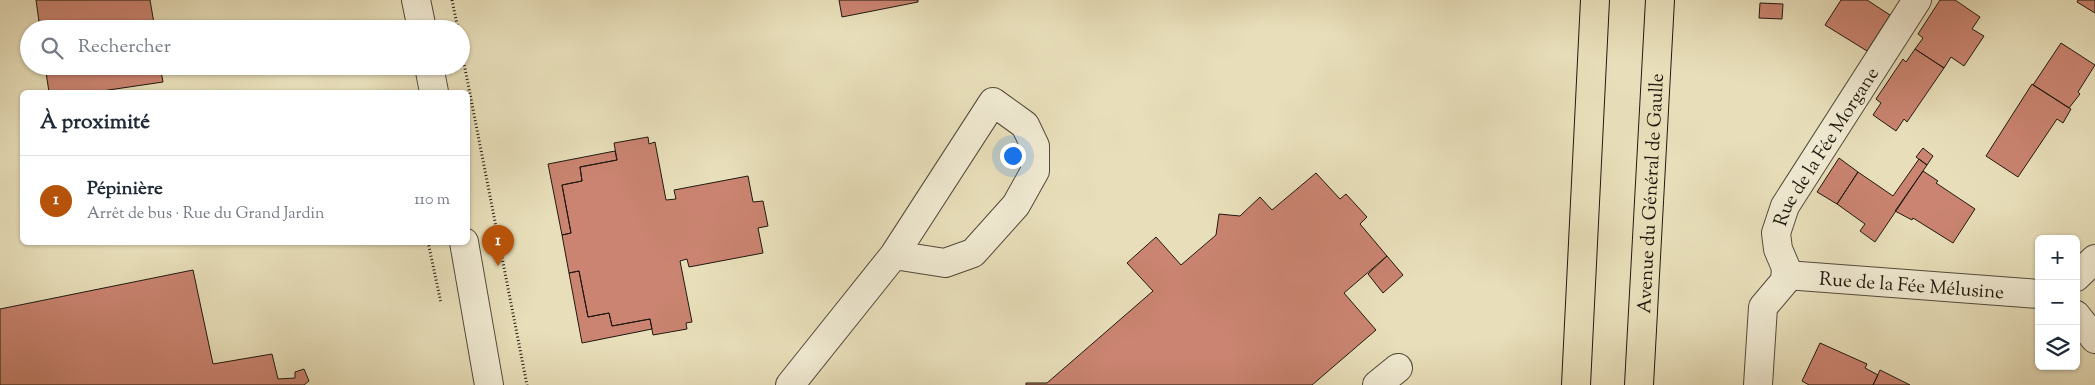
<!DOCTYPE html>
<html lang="fr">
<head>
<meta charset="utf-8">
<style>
  body { margin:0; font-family:"Sorts Mill Goudy",serif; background:#f6f6f7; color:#1f2937 }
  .controls { position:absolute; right:15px; bottom:15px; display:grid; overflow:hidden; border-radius:8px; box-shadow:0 1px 4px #0004 }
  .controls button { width:45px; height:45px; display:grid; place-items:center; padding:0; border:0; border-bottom:1px solid #e0e1e3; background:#fff; color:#1f2937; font:25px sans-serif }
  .you { position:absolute; left:1012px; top:155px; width:18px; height:18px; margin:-12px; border:4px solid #fff; border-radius:50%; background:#1a73e8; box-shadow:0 0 0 8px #1a73e833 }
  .badge { display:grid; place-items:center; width:32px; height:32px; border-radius:50%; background:#b45309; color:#fff; font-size:16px; font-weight:700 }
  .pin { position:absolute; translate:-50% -41px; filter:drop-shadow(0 1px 2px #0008) }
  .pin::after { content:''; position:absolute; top:26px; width:18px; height:15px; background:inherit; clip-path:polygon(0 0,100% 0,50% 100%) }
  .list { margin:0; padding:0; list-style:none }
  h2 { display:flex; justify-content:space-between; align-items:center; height:65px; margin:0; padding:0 20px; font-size:21px }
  h2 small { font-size:16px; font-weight:400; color:#747a83 }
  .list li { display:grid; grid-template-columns:32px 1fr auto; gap:15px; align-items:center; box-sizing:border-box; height:90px; padding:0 20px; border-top:1px solid #e0e1e3 }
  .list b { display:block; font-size:19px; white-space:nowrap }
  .list p { margin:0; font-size:16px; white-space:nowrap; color:#747a83 }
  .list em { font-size:16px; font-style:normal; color:#747a83 }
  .icon { flex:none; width:28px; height:28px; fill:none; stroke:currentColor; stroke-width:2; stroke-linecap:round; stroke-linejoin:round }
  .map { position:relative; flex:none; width:2095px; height:385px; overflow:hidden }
  .search { position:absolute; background:#fff; box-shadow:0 1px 4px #0004; left:20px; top:20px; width:450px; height:55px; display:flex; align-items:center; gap:12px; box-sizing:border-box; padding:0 18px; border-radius:28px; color:#747a83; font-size:19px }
  .panel { position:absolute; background:#fff; box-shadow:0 1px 4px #0004; left:20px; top:90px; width:450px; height:155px; border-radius:8px }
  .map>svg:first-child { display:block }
  .building { fill:#ca8471; stroke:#20190f }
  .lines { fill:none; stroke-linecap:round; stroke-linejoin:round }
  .minor-casing { stroke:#524a3a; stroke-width:30 }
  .tertiary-casing { stroke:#524a3a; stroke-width:30 }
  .primary-casing { stroke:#20190f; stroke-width:30 }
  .path { stroke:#20190f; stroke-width:3; stroke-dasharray:1 2.5; stroke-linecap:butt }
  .minor { stroke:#f0ead2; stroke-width:28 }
  .tertiary { stroke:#f0ead2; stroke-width:28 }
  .primary { stroke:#e8dfba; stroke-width:28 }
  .labels { text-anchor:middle; stroke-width:4; stroke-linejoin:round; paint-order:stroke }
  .street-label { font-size:19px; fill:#20190f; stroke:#f0ead2 }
</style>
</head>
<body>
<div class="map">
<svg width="2095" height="385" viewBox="0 0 2095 385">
  <rect width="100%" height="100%" fill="#e8dfba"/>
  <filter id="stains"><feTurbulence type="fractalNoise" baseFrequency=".004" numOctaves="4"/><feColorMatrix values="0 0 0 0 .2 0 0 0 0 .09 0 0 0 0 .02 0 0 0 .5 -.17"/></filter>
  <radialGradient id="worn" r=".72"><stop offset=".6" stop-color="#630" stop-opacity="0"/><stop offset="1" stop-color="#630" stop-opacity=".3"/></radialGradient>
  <!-- building -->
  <path class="building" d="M36 0H150L155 29H40Z
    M839 0H918V2L842 17Z
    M1841 0H1867L1890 15 1867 51 1825 25Z
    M1940 0H1955L1980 17 1972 29 1984 36 1964 66 1951 57 1944 68 1915 49 1923 38 1918 34Z
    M2078 0H2095V13L2077 2Z
    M1760 3 1783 4 1782 19 1759 18Z
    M2061 43 2095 65 2078 92 2080 94 2069 108 2033 85Z
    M1915 49 1944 68 1907 122 1904 119 1896 131 1873 115 1881 103 1876 99 1903 59 1906 62Z
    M45 66H160L163 82 95 92H49Z
    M2032 84 2071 109 2063 123 2057 119 2018 177 1986 156Z
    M648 137 649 144 655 142 666 200 676 199 674 190 748 176 753 202 763 201 768 226 758 228 763 253 689 267 687 259 680 261 692 322 686 323 687 329 653 335 650 319 612 326 609 313 588 317 579 271 569 273 562 235 571 233 562 185 582 181 580 167 617 160 614 143Z
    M1923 148 1933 156 1927 165 1916 157Z
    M615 151 617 160 580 167 582 181 562 185 571 233 562 235 548 164Z
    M1839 158 1858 172 1837 204 1817 192Z
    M1919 159 1927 165 1875 242 1860 231 1865 224 1837 204 1858 172 1893 196Z
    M1923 171 1938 181 1936 183 1975 209 1953 243 1913 218 1912 220 1895 211Z
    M1316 173 1340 199 1346 194 1367 217 1360 224 1387 256 1344 293 1376 330 1312 385H1026V383H1047L1153 291 1127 263 1156 237 1181 265 1216 235 1219 214 1240 216 1260 197 1272 210Z
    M1387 256 1403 275 1383 293 1368 274Z
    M193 270 213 364 272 354 278 379 295 378V372L304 369 309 381 304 385H0V309Z
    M579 271 588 317 609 313 612 326 650 319 652 329 582 343 569 273Z
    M1820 343 1867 364 1865 368 1878 375 1873 385H1809L1802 381Z
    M1880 370 1910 385H1873Z"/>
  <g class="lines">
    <!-- minor casing -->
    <g class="minor-casing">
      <g id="minor">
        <path id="s1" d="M1786 275 2039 294"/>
        <path d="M2076 277 2095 259"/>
        <path d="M2076 315 2095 339"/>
        <path d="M790 385 894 255 993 102 1025 125 1035 146V171L1016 205 973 253 945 263 894 255"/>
        <path d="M1377 385 1398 368"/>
        <path id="s2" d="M1758 385 1763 307 1785 281 1786 268 1778 249 1776 233 1785 206 1917 0"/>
      </g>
    </g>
    <!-- tertiary casing -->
    <g class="tertiary-casing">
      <path id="tertiary" d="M416 0 422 29
        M429 66 434 92
        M464 242 489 385"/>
    </g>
    <!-- primary casing -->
    <g class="primary-casing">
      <g id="primary">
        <path d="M1576 385 1595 0"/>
        <path id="s3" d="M1639 385 1660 0"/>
      </g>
    </g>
    <!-- path -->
    <path class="path" d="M452 0 458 29
      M461 48 527 385
      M428 242 441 303"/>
    <!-- minor -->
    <use href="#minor" class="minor"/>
    <!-- tertiary -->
    <use href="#tertiary" class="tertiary"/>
    <!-- primary -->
    <use href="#primary" class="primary"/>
  </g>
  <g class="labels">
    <!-- street labels -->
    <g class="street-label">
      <text dy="7" stroke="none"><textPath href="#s2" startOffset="262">Rue de la Fée Morgane</textPath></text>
      <text dy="7" stroke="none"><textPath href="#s3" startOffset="192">Avenue du Général de Gaulle</textPath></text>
      <text dy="7" stroke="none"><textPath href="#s1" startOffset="126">Rue de la Fée Mélusine</textPath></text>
    </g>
  </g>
  <rect width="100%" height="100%" filter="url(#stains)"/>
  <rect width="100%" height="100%" fill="url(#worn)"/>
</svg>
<div class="controls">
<button>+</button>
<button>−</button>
<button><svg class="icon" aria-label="layers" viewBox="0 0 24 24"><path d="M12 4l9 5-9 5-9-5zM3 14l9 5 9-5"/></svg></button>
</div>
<div class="you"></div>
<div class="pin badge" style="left:498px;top:266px">1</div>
<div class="search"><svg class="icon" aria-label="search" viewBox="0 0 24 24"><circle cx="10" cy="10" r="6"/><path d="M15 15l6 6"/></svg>Rechercher</div>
<section class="panel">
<h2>À proximité<small></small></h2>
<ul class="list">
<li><span class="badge">1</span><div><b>Pépinière</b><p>Arrêt de bus · Rue du Grand Jardin</p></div><em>110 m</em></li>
</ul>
</section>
</div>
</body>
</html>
